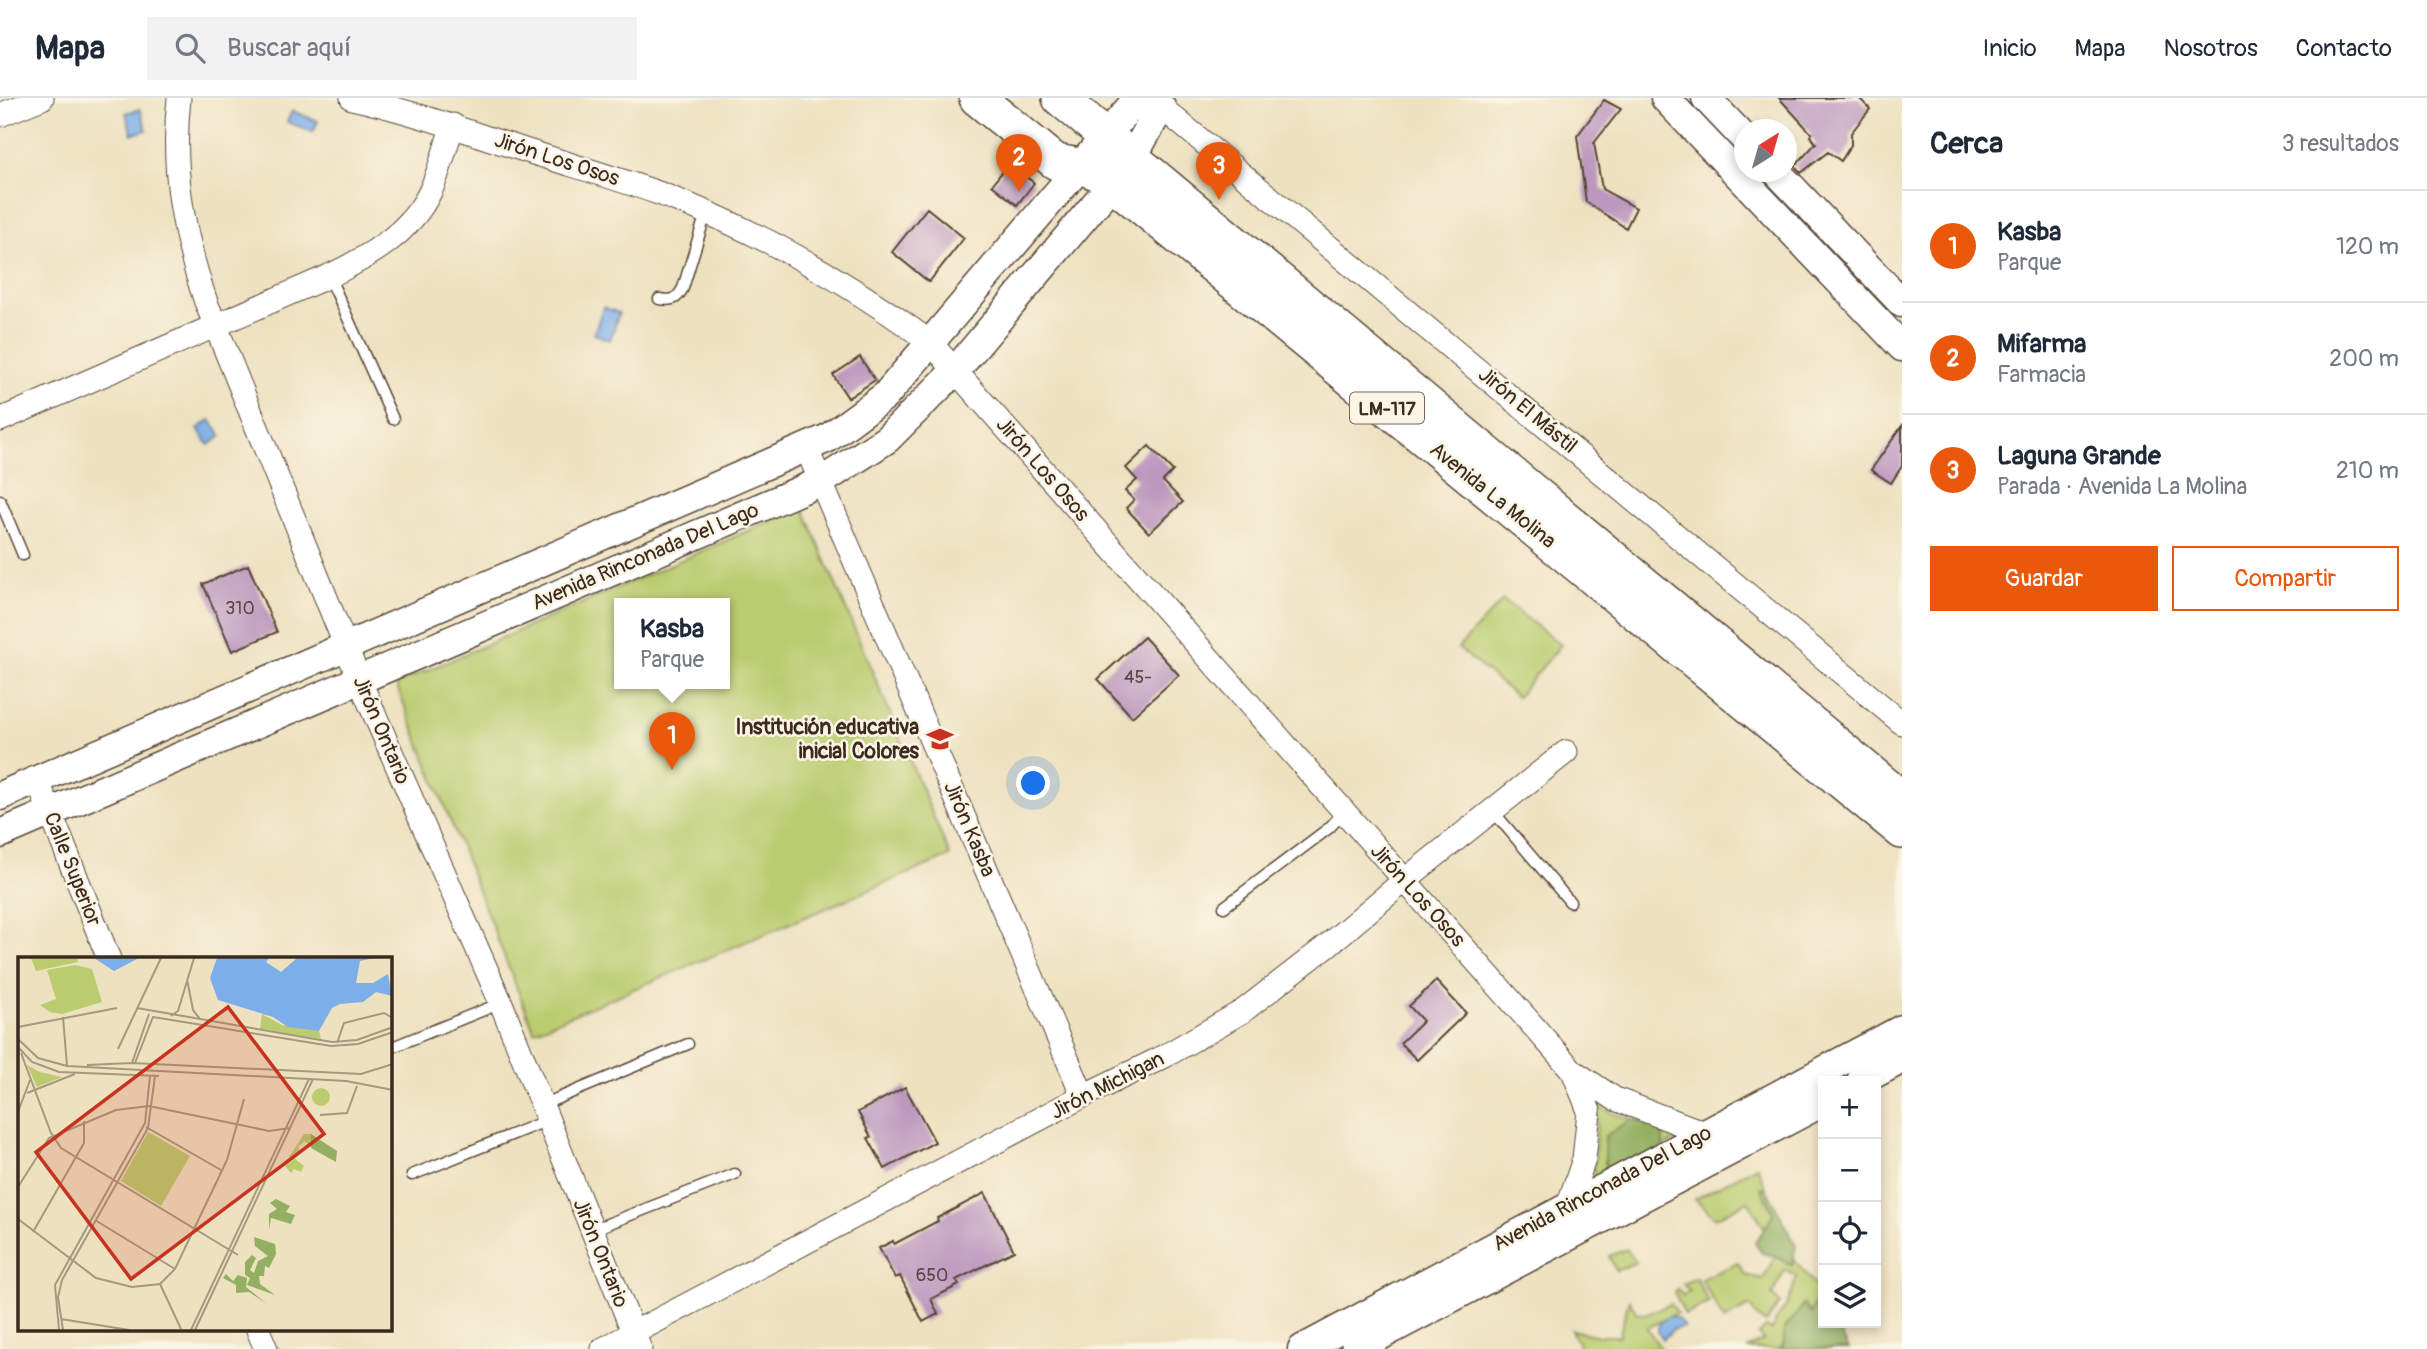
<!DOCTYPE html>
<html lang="es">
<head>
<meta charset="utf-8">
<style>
  body { margin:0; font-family:Pangolin,sans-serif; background:#f2f2f3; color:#1f2937 }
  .controls { position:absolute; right:21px; bottom:21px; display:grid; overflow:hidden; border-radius:0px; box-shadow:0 4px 10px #0003 }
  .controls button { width:63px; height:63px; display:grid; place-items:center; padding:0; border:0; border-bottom:2px solid #e0e1e3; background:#fff; color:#1f2937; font:35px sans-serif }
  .compass { position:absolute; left:1734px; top:21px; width:63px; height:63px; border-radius:50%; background:#fff; box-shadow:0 4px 10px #0003; rotate:37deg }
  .you { position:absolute; left:1034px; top:686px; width:24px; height:24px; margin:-18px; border:5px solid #fff; border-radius:50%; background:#1a73e8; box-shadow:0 0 0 10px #1a73e833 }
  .badge { display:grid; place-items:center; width:46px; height:46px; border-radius:50%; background:#ea580c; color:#fff; font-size:23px; font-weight:700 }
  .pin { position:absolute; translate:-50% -58px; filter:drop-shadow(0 2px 4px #0008) }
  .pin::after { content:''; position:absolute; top:37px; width:24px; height:21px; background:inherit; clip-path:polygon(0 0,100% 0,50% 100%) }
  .popup { position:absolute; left:614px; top:500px; width:116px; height:91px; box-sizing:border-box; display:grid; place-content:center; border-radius:0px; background:#fff; filter:drop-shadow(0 2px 5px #0005); font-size:23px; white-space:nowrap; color:#747a83 }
  .popup b { font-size:26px; color:#1f2937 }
  .popup::after { content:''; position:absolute; left:50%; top:100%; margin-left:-14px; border:14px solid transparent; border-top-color:#fff }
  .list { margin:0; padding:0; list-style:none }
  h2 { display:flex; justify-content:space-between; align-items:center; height:91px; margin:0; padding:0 28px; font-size:30px }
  h2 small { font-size:23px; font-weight:400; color:#747a83 }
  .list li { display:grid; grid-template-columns:46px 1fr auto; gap:21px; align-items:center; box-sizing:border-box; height:112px; padding:0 28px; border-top:2px solid #e0e1e3 }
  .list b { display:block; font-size:26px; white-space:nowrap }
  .list p { margin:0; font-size:23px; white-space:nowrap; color:#747a83 }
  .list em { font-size:23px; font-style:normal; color:#747a83 }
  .actions { display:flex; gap:14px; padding:21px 28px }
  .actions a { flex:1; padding:16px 0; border:2px solid #ea580c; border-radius:0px; text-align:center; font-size:24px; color:#ea580c }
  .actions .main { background:#ea580c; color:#fff }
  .icon { flex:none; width:38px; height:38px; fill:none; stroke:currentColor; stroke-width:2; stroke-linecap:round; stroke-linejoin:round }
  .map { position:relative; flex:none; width:1902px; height:1251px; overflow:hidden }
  header { display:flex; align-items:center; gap:42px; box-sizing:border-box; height:98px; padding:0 35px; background:#fff; border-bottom:2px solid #e0e1e3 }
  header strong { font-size:33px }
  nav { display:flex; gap:38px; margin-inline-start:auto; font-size:24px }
  .search { width:490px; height:63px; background:#f2f2f3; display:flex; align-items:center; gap:18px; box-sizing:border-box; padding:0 24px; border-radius:0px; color:#747a83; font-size:26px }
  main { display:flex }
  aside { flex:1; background:#fff }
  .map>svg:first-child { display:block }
  .green { fill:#bacc6f; stroke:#7a7b46; stroke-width:2; fill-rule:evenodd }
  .forest { fill:#93b062; stroke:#676d40; stroke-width:2 }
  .water { fill:#7cafe9; stroke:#5c6c84; stroke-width:2 }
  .building { fill:#bc97be }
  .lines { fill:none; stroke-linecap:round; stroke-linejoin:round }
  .service-casing { stroke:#564536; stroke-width:13 }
  .minor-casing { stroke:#564536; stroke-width:25 }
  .tertiary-casing { stroke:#564536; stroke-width:31 }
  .primary-casing { stroke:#564536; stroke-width:38 }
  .service { stroke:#fff; stroke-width:10 }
  .minor { stroke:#fff; stroke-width:23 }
  .tertiary { stroke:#fff; stroke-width:28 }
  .primary { stroke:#fff; stroke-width:35 }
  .labels { text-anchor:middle; stroke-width:5; stroke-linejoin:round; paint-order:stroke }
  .number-label { font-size:18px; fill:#5b4546 }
  .shield { fill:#fcf5e5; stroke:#75675a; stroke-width:2 }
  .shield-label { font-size:19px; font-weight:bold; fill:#3b2a1e }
  .street-label { font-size:21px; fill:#3b2a1e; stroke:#fcf5e5 }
  .poi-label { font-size:21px; font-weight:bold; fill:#3b2a1e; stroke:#fcf5e5; text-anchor:end }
  .inset-road { fill:none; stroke:#a6987f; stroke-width:2 }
  .view { fill:#c8321e; fill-opacity:0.15; stroke:#c8321e; stroke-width:3.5 }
  .inset-edge { fill:none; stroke:#3b2a1e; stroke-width:3.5 }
</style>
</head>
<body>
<header>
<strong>Mapa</strong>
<div class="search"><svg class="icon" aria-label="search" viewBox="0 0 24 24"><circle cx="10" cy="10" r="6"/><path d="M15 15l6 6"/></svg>Buscar aquí</div>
<nav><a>Inicio</a><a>Mapa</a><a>Nosotros</a><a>Contacto</a></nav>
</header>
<main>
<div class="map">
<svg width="1902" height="1251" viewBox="0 0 1902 1251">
  <rect width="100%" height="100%" fill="#fcf5e5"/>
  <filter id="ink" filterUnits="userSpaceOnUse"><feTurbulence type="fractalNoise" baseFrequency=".0143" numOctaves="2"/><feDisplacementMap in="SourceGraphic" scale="14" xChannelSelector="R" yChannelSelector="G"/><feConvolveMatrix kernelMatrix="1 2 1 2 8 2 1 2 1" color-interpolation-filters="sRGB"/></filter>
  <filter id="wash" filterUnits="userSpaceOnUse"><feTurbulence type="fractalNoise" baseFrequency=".00686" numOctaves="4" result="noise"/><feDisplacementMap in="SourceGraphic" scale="28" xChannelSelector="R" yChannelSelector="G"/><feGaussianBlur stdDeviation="1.57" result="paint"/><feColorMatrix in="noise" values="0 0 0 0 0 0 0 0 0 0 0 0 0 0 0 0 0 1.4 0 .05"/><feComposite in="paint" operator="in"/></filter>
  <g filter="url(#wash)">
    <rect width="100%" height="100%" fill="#ede1c0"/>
    <!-- green -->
    <path class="green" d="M803 409 950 758 534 933 396 586ZM620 506H724V586H620Z
      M1503 502 1561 547 1517 599 1458 550Z
      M1598 1007 1614 1016 1687 1036 1593 1087Z
      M1757 1068 1766 1090 1762 1091 1774 1116 1765 1131 1748 1103 1715 1120 1695 1101Z
      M1627 1151 1636 1164 1616 1173 1609 1158Z
      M1775 1158 1792 1167 1794 1161 1819 1193 1810 1217 1804 1207 1780 1251H1747L1764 1242 1758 1237 1766 1229 1772 1232 1775 1223 1787 1207 1797 1179 1785 1172 1772 1197 1780 1205 1766 1225 1758 1220 1750 1208 1724 1222 1701 1181 1738 1165 1745 1177 1763 1181Z
      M1696 1180 1709 1205 1685 1217 1674 1194 1678 1191 1683 1198 1689 1193 1683 1186Z
      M1629 1202 1637 1215 1647 1216 1671 1206 1677 1215 1647 1230 1661 1251H1581L1571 1232 1599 1238H1619Z"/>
    <!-- forest -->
    <path class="forest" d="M1632 1021 1663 1030V1049L1620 1072 1605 1067V1038Z
      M1761 1090H1766L1796 1147 1792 1167 1775 1158 1762 1155 1755 1145 1774 1116Z
      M1819 1193 1823 1202V1225H1835L1849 1251H1780L1784 1247V1232L1804 1206 1811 1216Z"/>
    <!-- water -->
    <path class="water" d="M140 11 147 32 132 36 126 15Z
      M292 13 318 23 313 34 287 24Z
      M603 209 619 215 610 242 594 236Z
      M210 322 222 338 209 347 198 331Z
      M1671 1218 1678 1221 1684 1229 1674 1231 1663 1241 1658 1234C1658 1224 1662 1222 1671 1218Z"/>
    <g id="blocks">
      <!-- building -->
      <path class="building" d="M1779 0H1859L1870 11 1851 35V47L1841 63 1828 54 1801 75 1795 68 1816 45 1810 38 1812 36Z
        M1604 2 1621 11 1594 45 1602 91 1636 110 1626 130 1586 104 1577 38Z
        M1009 65 1034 85 1017 107 992 87Z
        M927 110 964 140 929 184 892 154Z
        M860 259 875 282 848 300 833 277Z
        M1902 328V368L1891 385 1871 372Z
        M1149 348 1173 373 1163 383 1183 404 1149 435 1126 410 1134 402 1125 393 1137 382 1126 370Z
        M248 467 277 534 232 553 203 486Z
        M1144 539 1179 577 1132 619 1098 581Z
        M1436 883 1466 915 1417 962 1400 945 1423 923 1409 908Z
        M905 989 935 1044 885 1071 868 1040 871 1039 858 1014Z
        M985 1095 1014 1153 956 1182 959 1187 931 1201 938 1216 923 1224 900 1178 895 1180 879 1150 893 1143 894 1146 938 1123 937 1120Z"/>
    </g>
  </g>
  <g filter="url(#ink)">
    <use href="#blocks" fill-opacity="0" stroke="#564536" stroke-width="2"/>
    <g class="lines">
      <!-- service casing -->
      <g class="service-casing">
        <path id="service" d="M329 178 393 321
          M659 201C672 203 677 202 683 190L706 115
          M0 402 23 457
          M1492 712 1570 804
          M1224 809 1329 730 1344 714
          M390 950 501 905
          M542 1007 688 946
          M412 1077 548 1022
          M592 1132 735 1076"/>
      </g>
      <!-- minor casing -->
      <g class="minor-casing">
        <path id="minor" d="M179 0C171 71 183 137 206 204L359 581 501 905 640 1251
          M352 0C406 12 457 30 509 47 560 64 611 78 661 96 757 132 848 184 930 244L1573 973 1615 1001 1705 1035 1712 1047
          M1161 9 1902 625
          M0 17 42 0
          M0 322 329 178C369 159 410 135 430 94 440 73 445 49 453 27
          M806 349 1083 998
          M37 681 109 861
          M1569 1118 1568 1108 1584 1061 1589 1013 1573 973
          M258 1232 266 1251
          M603 1251 1083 998 1165 958 1243 913 1328 847 1405 782 1566 654"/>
      </g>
      <!-- tertiary casing -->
      <g class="tertiary-casing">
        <path id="tertiary" d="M1665 0 1902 249
          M1706 0 1744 40
          M1777 74 1902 205
          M0 698 828 340 885 298 1138 0
          M0 736 822 383 887 341 956 272 1113 85 1132 60 1161 9 1152 0
          M1861 983 1902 961
          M1302 1251 1902 931
          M1355 1251 1823 1004"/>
      </g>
      <!-- primary casing -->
      <g class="primary-casing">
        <path id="primary" d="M977 0 1056 64 1080 68 1101 76 1113 85 1902 733
          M1060 0 1902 701"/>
      </g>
      <!-- service -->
      <use href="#service" class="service"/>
      <!-- minor -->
      <use href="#minor" class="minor"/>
      <!-- tertiary -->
      <use href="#tertiary" class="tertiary"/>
      <!-- primary -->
      <use href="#primary" class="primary"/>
    </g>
  </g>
  <!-- icons -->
  <defs>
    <g id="school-bare" transform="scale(2.1)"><path d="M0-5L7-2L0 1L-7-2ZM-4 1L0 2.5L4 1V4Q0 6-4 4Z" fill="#c8321e" stroke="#fcf5e5" stroke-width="2.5" paint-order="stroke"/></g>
  </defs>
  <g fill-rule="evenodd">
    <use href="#school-bare" x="940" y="641"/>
  </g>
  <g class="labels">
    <!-- number labels -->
    <g class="number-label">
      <text x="240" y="516">310</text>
      <text x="1138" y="585">45-</text>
      <text x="932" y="1183">650</text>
    </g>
    <!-- shield labels -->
    <rect class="shield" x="1350" y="294.5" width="74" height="31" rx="5"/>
    <g class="shield-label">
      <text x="1387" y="317">LM-117</text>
    </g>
    <!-- street labels -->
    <g class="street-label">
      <text transform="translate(557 61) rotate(18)" y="7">Jirón Los Osos</text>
      <text transform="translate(1528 312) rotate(40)" y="7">Jirón El Mástil</text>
      <text transform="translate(1043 371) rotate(49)" y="7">Jirón Los Osos</text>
      <text transform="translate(1493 397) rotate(39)" y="7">Avenida La Molina</text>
      <text transform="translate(645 458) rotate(-23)" y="7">Avenida Rinconada Del Lago</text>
      <text transform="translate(382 632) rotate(67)" y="7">Jirón Ontario</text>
      <text transform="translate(970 731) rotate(67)" y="7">Jirón Kasba</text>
      <text transform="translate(73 771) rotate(68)" y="7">Calle Superior</text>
      <text transform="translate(1418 797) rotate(48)" y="7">Jirón Los Osos</text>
      <text transform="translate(1107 987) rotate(-27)" y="7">Jirón Michigan</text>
      <text transform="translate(1602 1090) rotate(-28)" y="7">Avenida Rinconada Del Lago</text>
      <text transform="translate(601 1155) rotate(68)" y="7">Jirón Ontario</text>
    </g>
    <!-- poi labels -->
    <g class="poi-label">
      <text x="919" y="636">Institución educativa<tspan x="919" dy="24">inicial Colores</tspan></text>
    </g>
  </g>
  <!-- overview -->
  <g transform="translate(18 859)">
    <rect width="374" height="374" fill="#ede1c0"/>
    <path d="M13 1H59L60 5 18 14ZM57 8 74 12 84 45 44 57 32 55 22 48 38 42 29 13ZM244 57 264 68 301 74 303 82 242 72ZM9 108 22 115 44 120 19 130ZM294 140a9 9 0 1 1 18 0a9 9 0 1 1-18 0ZM130 175 172 199 143 249 103 224ZM286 177H293L294 191 287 184 280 190 283 196 276 201 286 209 283 215 276 212 273 216 264 206 275 204 271 200Z" fill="#bacc6f"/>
    <path d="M293 177 319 194 318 205 293 191ZM258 242 272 249 268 255 277 258 273 267 253 261 251 273V257L259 252 252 246ZM236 280 257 287 258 297 251 311 247 309 246 319H241L242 327 257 338 229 328 232 321 227 318V305L234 298 238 301 232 313 236 316 240 304 250 299 237 289ZM208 317 215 324 220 318 229 321 228 330 249 347 231 335 218 336V328L205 321Z" fill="#93b062"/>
    <path d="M76 1H121L96 14ZM199 1H251L248 5 263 15 279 1H357L342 4 338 26H355L370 17 374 39 358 35 345 45 322 47 314 51 301 74 270 70 255 60 200 43 192 21Z" fill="#7cafe9"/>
    <path class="inset-road" d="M169 22 175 53 182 62M119 51 314 85 339 83 375 70M153 59 160 54 176 1M45 60 49 109M0 70 99 51M0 82 20 101 49 109 328 124 375 133M319 86 326 66 366 56 375 61M0 90 14 105 41 115 141 119M100 92 143 1M3 96 33 176 43 191 220 298M114 106 131 57M117 106 135 60 313 89 340 87 375 75M69 108 114 106 343 117 375 107M9 136 57 117M0 155 12 123M302 158 329 156 339 129M128 170 203 213M0 230 31 181 98 153 131 149 251 174 272 171M0 262 78 321 114 330 142 327 157 312 209 203 226 142M77 263 157 312M15 275 66 186V164M142 327 163 372M43 362 111 373M41 373 37 328 127 166 132 119M45 373 40 340 44 323 130 171 137 119M173 373 291 122M177 373 295 122"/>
    <path class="view" d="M210 50 306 177 113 322 18 195Z"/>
    <rect width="374" height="374" class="inset-edge"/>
  </g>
</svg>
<div class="controls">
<button>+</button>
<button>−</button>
<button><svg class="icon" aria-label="locate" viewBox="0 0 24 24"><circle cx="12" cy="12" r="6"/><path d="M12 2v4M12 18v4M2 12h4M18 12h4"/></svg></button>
<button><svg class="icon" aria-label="layers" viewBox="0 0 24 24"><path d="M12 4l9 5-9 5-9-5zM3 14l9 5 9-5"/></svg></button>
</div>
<svg class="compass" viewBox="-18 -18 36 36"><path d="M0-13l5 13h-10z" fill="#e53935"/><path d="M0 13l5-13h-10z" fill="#747a83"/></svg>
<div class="you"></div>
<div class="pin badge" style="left:672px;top:672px">1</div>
<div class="popup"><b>Kasba</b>Parque</div>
<div class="pin badge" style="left:1019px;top:94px">2</div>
<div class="pin badge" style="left:1219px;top:102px">3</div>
</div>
<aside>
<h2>Cerca<small>3 resultados</small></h2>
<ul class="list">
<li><span class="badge">1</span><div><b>Kasba</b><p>Parque</p></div><em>120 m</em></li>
<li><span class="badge">2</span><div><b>Mifarma</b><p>Farmacia</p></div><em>200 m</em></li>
<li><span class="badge">3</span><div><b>Laguna Grande</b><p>Parada · Avenida La Molina</p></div><em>210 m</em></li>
</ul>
<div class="actions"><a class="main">Guardar</a><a>Compartir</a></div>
</aside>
</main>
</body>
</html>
